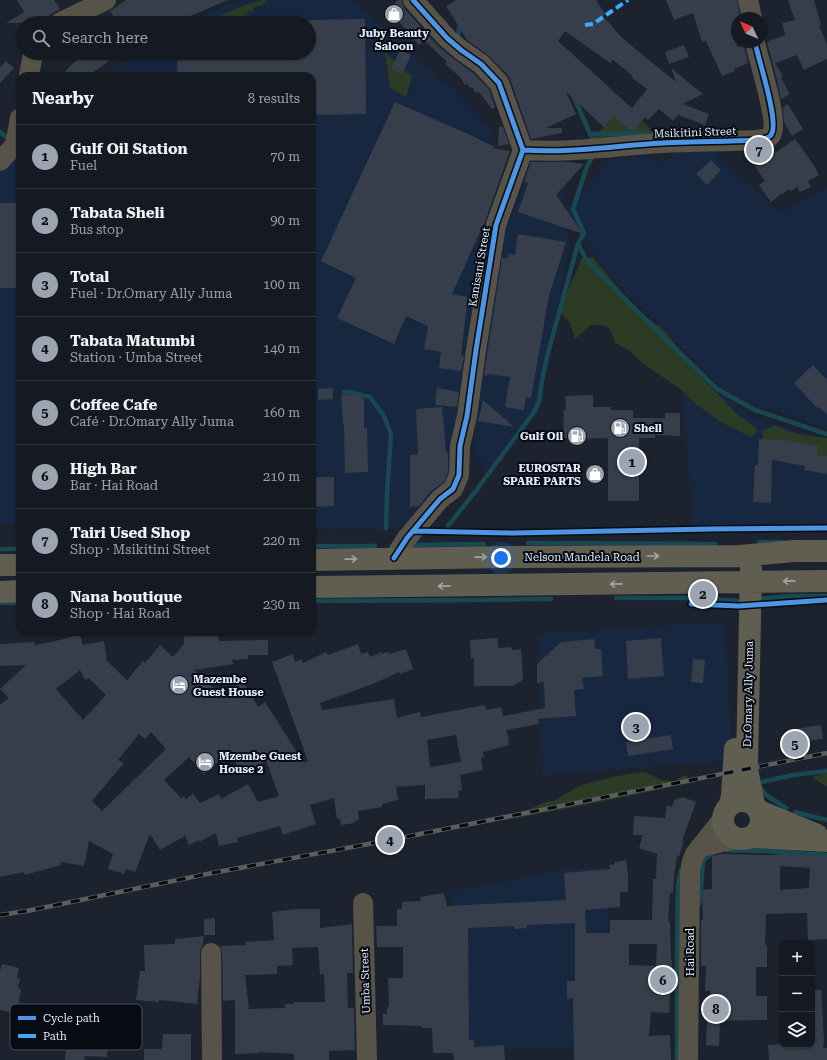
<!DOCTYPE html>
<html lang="en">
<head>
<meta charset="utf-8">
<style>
  body { margin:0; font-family:"Roboto Serif",serif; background:#22272f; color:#f1f3f6 }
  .controls { position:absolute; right:12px; bottom:12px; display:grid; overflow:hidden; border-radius:8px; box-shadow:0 1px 3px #0004 }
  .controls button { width:36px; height:36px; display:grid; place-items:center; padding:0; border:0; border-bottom:1px solid #343840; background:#151a22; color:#f1f3f6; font:20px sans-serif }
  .compass { position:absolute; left:731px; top:12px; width:36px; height:36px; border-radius:50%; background:#151a22; box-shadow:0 1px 3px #0004; rotate:314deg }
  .you { position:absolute; left:501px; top:558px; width:14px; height:14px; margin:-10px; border:3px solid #fff; border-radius:50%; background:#1a73e8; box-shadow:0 0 0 6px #1a73e833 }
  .badge { display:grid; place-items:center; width:26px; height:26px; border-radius:50%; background:#9ca4b2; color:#111; font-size:13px; font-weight:700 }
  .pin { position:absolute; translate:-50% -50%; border:2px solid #fff; box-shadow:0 1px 4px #0006 }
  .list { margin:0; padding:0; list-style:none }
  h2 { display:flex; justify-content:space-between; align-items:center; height:52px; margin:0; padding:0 16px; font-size:17px }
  h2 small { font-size:13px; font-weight:400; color:#9da1a5 }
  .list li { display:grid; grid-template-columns:26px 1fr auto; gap:12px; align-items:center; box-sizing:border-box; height:64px; padding:0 16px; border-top:1px solid #343840 }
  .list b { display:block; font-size:15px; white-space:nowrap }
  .list p { margin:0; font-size:13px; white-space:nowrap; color:#9da1a5 }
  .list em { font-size:13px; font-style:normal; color:#9da1a5 }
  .icon { flex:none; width:22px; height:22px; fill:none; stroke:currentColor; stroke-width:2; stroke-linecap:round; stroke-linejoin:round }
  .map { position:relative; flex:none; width:827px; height:1060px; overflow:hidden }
  .search { position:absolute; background:#151a22; box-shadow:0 1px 3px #0004; left:16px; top:16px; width:300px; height:44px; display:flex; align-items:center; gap:10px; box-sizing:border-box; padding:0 14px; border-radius:22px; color:#9da1a5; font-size:15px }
  .panel { position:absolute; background:#151a22; box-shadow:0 1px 3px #0004; left:16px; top:72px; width:300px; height:564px; border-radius:12px }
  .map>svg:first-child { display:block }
  .built { fill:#182740 }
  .green { fill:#2c3c24 }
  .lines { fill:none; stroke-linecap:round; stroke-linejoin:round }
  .stream { stroke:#184953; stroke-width:4.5 }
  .building { fill:#363e4b; fill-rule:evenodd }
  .minor { stroke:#575349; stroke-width:20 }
  .major { stroke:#605d51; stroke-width:22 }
  .rail-casing { stroke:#5c5e5e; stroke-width:4.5 }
  .rail { stroke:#060b14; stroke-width:3; stroke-dasharray:9; stroke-linecap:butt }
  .quiet { stroke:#3fa9f5; stroke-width:4; stroke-dasharray:8 4; stroke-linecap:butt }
  .cycleway-casing { stroke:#060b14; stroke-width:8 }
  .cycleway { stroke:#4d94e3; stroke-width:5 }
  .oneway { stroke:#a0a4a5 }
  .labels { text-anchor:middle; stroke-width:4; stroke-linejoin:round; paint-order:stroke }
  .poi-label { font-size:11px; font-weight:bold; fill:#e1eaf9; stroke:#060b14; text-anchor:start }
  .street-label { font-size:11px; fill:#e1eaf9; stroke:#060b14 }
  .key { fill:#060b14; stroke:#484e59; stroke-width:1 }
  .key-label { font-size:11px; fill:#e1eaf9 }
</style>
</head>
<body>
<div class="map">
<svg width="827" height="1060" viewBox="0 0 827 1060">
  <rect width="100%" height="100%" fill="#1c232e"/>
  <!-- built -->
  <path class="built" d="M245 0H354L439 79 455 89 493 132 477 179 490 206 493 208 454 482 418 518 403 525 386 530 312 528V76H107L132 53H309V23H189L228 4Z
    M713 149 716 153 780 212 827 187V428L742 401 719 387 652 317 612 279 563 214 610 159 648 155 656 161 673 159V153Z
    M20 155V524L0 523V172Z
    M533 161 568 162 577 164 556 211 570 240 551 354 538 414 487 471 473 453 478 394 503 238Z
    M680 363 757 420 827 439V525H693Z
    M725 622 732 760 542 775 538 634Z
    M581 867 608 868 607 1045 545 1050 506 1047H474L446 1049 452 891Z"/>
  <!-- green -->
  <path class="green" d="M262 0H267L262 5 253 8V12L248 11 247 13 248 15 240 17 221 20 218 17 248 4Z
    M385 53 412 76 406 97 390 88Z
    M626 103 650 129 648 140 585 146Z
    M593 257 636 310 663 329 704 380 737 414 758 430 751 437 721 422 696 404 679 388 642 363 629 350 615 343C609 324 611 326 591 325L575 339 570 323 559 311 582 258Z
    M775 425C790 434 810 436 827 438V466L763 440 762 432Z
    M644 772 662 780 675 781 684 775 695 782 605 801 511 819 545 802 553 801 581 785 617 776Z
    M827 773V787L812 777Z"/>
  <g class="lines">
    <!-- stream -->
    <path class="stream" d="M456 37 457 39 458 36 459 28 463 24
      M574 97 593 141
      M0 132 6 137
      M590 134 674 133
      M578 244 586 259 632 306 717 389 755 410 827 434
      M344 392H349L370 397 384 416 391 434 387 493 386 528
      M448 526 475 492 534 412 539 402 542 380 548 353 578 244 584 233 573 209 586 169 592 157H589
      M759 542H782
      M528 543 715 544
      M410 545 484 544
      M312 546H375
      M0 549H20
      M616 598H695L739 601 745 600
      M757 599 792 596H827
      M312 601 477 600 551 599
      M0 603H20
      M786 808 766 795 757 783 793 775 827 771
      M795 812 827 820
      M726 850 768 851 827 855
      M699 904 701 889 703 861 708 856 713 853
      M677 1060V953L678 885 681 870"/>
  </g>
  <!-- building -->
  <path class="building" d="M17 0H54L60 9 37 23H6L24 12Z
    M126 0H228L174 23H117L110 11Z
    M398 0H402V3L404 8 438 46 454 59 473 73 489 89 495 107 492 109 478 91 476 93 472 87 470 88 467 84 465 85 460 77 445 64 447 62 424 40 419 45 388 9Z
    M456 0H596L605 14 603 16 622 38 676 82 671 68 703 94 683 104 709 114 705 125 678 115 673 121 659 109 648 120 645 117 632 132 614 116 604 127 566 92 576 114 546 128H562V133L531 139 510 79 508 75 489 56 467 40 446 6ZM565 31 610 63 613 60 633 76 631 77 647 89 632 108 618 96 612 90 558 41Z
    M666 0H737L740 18H737V47L744 44 748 63 734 69 735 71 722 76 706 41 702 42 693 13 674 20Z
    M788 0H814L821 25 819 26 827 44V59L804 70 797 55 775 63 783 76 781 78 790 94 781 99 777 81 780 78 777 80 767 42 785 35 782 23 795 20Z
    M365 19 366 114 312 115V76H177L178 53H309V20Z
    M684 45 689 57 669 64 665 52Z
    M400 50 411 55 402 74 391 69Z
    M86 53H120L88 76H61L72 64Z
    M6 61 14 68 0 83V67Z
    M395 102 468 134 495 147 492 148 510 151 486 219 452 294 468 297 461 355 464 356 461 371 439 368 441 352 424 349 428 326 406 316 394 344 337 318 356 278 321 261Z
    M788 104 803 129 792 136 784 122 783 107Z
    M499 127H503L509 144 498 146Z
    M795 139 815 167 819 175 808 181 811 187 800 192 797 187 791 191 789 189 783 194 782 193 771 202 759 185 765 181 755 167Z
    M711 160 721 170 707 185 696 174Z
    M531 162H569L584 164 556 195 583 234 518 212 528 183 524 182Z
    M0 203H20V288H0Z
    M518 234 566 242 549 296 531 398 526 397 524 410 505 407 510 377 488 374 487 376 484 375 502 258H508L509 254 515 255Z
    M813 365 827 380V415L819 407 817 408 794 383Z
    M333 388V399L318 400V389Z
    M437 388 459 392 457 407 435 405Z
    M356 394 364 399V428H367L368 472 345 473 344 424H343L341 395Z
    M593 395V407H611L610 410H633V418H665V413H680V436L655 435V438H639V501H608V438L584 439 563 438 564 409 566 410 565 396Z
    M483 400 514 427 478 421Z
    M442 407 446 452H448V472L444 482 431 491 419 506 410 507V455H418L416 409Z
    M759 439 784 440 818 446 817 455 827 456V474L804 470 805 466 772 460 771 503 753 502 755 465H758Z
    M312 477H334V506L312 507Z
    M196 632H218L219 641 268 640V655H248V659L231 660 234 664 194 670 218 692 221 689 222 691 242 679 258 707 265 702 304 763 308 761 272 662 293 654 295 662 301 659 303 663 326 652 328 655 358 644 361 654 368 652 370 657 382 652V654L386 652V653L389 652 390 654 406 649 413 669 400 674 399 672 373 684 320 703 322 710 394 699 397 718 420 712 421 717 485 705 486 710 501 707 503 716 545 708 544 682 537 683V664L561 642 594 639 595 649H601L603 676 582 678 584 689 574 690 576 716 538 719 539 724 506 730 509 741 508 742 509 745 483 752 484 757 481 758 483 770 460 775 462 790 458 791 459 798 425 799V785L396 787 398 800 382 804V807L358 811 359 820 355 821V823L341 825 340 819H337L334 798 310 805 316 824 283 835 280 826 237 838 238 842 219 846 216 833 199 842V840L189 845 185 836 160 850 150 834 135 872 126 869 124 874 108 869 113 854 89 841 84 866 61 862V865L25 875 24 872 0 877V705L9 698 0 689 26 665 0 666V644L34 642 35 645 60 640 80 634 83 645 104 641 107 661 127 680 143 661 145 663 160 645 173 657 184 644V637L196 635ZM80 670 85 680 89 678 106 695 83 720 56 689ZM151 732 166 749 102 811 92 801 124 763 118 760 139 734 145 739ZM456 735 461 762 430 767 427 740ZM231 755 243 775 266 761 279 796 258 802 248 784 221 799 219 794 200 803 193 794 186 799 184 796 181 798 164 780 189 757 204 774 225 756 227 758Z
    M498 638V648L511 647 512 650 521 649 523 680 513 686H474V658H471L470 640Z
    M661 638 664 676 628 679 626 641Z
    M693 659 705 660 703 683 691 682Z
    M821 725 823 739 798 742 796 729Z
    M671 735 673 749 628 756 626 742Z
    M683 797 696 802 682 841H684L679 856H677L674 876 673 893H670L668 921H670L671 960H672L669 1013 651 1012 649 1036 670 1035 671 1060H574L573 998 567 999V981H575V923L527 925V928L514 929V926L468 928 469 1040H474V1047L504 1045 505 1060H454L453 1053H433L432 1028H422V1026L383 1025V1014H387V1007H389L388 978H403V947H377L376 926H397V909H402V902L421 901 420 897 444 893 447 906 566 900 564 873 610 869 609 865 615 864V862L626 860 628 876V892H620V907L585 910 586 933H610V920H652L653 879H656L657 854 639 848 643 835H633L634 816 665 818 667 805 672 807 674 800ZM629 944H657L656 966 629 965Z
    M721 854 767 855 786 854 827 857V939L808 940 807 913 766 914 765 945H767V967H756V996H767V1020L711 1021 710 991H705L706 966H701V920H702L703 918 702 890 712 889V856ZM780 866 810 868 809 888 780 890Z
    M296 909H320V928L352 924 353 973H347L348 1008H354L355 1050 329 1051V1060H294V1054L259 1052V1053L235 1054V1000L223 1001 222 953 220 946 246 945 245 942 274 940 272 912ZM318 947 320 975 324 974 325 1002H294V1004H285V1008L249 1009 245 975 277 974V966L293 965 292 948Z
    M215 918V935H204V919Z
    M204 936 203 945 201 948 200 953V976L197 1004 159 1000V1002L136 1000 140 971H145L144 945 175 944V939Z
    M2 964 19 968 17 978H20L18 988 21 989 17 1013 0 1010V971Z
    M812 990H821L824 1040 823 1048H827V1060H769L768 1045 782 1044V1045H812Z
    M707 1022H720L719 1046 706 1045Z
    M78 1032 95 1034 94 1035 108 1036 107 1057 85 1056 84 1060H65L67 1035 78 1034Z
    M163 1034H191V1060H144V1049H162Z"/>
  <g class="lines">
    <!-- minor -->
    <path class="minor" d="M748 0 752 18
      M59 23 106 0
      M29 76 33 53
      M523 150C565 153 606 147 648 144 684 141 720 142 757 140 762 139 768 139 771 135 780 123 758 59 755 42
      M0 161 15 145 20 118
      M394 558 407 538 440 499 453 489 459 475 460 446 467 416 476 350 496 225 523 150 499 83 481 64 461 50 447 38 413 0
      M700 847 736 839
      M363 903 367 1060
      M211 953 212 1060
      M688 1060 690 872 692 861 695 854 722 820"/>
    <!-- major -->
    <path class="major" d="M312 560 511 557 740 556 794 551H827
      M0 565H20
      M751 568 747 763V769L754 805
      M312 587 827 581
      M0 592 20 591
      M723 820a19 19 0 1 1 38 0a19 19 0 1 1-38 0Z
      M730 805 732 795 735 749
      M759 811 817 835
      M752 837 827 841"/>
    <!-- rail casing -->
    <g class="rail-casing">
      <path id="rail" d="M0 915 27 911 207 874 390 840 827 753"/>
    </g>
    <!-- rail -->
    <use href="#rail" class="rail"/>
    <!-- quiet -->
    <path class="quiet" d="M585 25 593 24 628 0"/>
    <!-- cycleway casing -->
    <g class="cycleway-casing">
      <path id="cycleway" d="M523 150C565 153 606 147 648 144 684 141 720 142 757 140 762 139 768 139 771 135 780 123 758 59 755 42
        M414 531 514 533 711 529 827 528
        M394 558 407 538 440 499 453 489 459 475 460 446 467 416 476 350 496 225 523 150 499 83 481 64 461 50 447 38 413 0
        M691 604 739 606 827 600"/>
    </g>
    <!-- cycleway -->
    <use href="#cycleway" class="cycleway"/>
  </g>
  <!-- one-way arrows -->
  <defs><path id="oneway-shaft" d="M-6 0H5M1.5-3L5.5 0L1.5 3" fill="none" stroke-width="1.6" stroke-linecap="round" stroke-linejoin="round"/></defs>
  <g class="oneway">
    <use href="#oneway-shaft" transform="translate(653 556)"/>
    <use href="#oneway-shaft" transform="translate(481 557) rotate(-1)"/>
    <use href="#oneway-shaft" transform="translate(351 559) rotate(-1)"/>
    <use href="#oneway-shaft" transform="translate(789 581) rotate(179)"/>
    <use href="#oneway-shaft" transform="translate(616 584) rotate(179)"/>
    <use href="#oneway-shaft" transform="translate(444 586) rotate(179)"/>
  </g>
  <!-- icons -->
  <defs>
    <g id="shop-disc" transform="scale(1)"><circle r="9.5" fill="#9ca4b2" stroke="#060b14"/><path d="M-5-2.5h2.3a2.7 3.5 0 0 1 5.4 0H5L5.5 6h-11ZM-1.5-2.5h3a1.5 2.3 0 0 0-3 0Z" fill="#fff"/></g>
    <g id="fuel-disc" transform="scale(1)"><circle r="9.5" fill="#9ca4b2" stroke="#060b14"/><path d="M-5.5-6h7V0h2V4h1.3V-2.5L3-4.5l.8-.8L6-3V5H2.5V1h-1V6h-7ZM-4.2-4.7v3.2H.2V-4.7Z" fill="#fff"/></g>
    <g id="hotel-disc" transform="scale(1)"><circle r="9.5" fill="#9ca4b2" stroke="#060b14"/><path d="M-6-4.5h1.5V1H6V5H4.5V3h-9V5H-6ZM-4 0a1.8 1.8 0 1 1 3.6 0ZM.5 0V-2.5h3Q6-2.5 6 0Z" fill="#fff"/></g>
  </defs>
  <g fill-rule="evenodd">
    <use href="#shop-disc" x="394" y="14"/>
    <use href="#fuel-disc" x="620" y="428"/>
    <use href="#fuel-disc" x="577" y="436"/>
    <use href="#shop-disc" x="595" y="474"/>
    <use href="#hotel-disc" x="179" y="685"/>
    <use href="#hotel-disc" x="205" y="762"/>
  </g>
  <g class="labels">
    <!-- poi labels -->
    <g class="poi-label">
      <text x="394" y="37" text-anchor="middle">Juby Beauty<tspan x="394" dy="13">Saloon</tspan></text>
      <text x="634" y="432">Shell</text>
      <text x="563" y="440" text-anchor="end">Gulf Oil</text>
      <text x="581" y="472" text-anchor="end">EUROSTAR<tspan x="581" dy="13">SPARE PARTS</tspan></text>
      <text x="193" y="683">Mazembe<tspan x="193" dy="13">Guest House</tspan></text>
      <text x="219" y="760">Mzembe Guest<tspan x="219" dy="13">House 2</tspan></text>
    </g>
    <!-- street labels -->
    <g class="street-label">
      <text transform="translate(695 132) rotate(-2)" y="4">Msikitini Street</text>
      <text transform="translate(479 267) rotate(-80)" y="4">Kanisani Street</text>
      <text x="582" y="561">Nelson Mandela Road</text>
      <text transform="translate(748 694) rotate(-89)" y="4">Dr.Omary Ally Juma</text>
      <text transform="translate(690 952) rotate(-90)" y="4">Hai Road</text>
      <text transform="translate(365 981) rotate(-92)" y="4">Umba Street</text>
    </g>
  </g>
  <!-- legend -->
  <rect x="10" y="1004" width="132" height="46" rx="6" class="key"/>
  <rect x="18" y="1016" width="18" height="4" fill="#4d94e3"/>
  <rect x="18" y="1034" width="18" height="4" fill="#3fa9f5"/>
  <g class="key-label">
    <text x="43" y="1022">Cycle path</text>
    <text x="43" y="1040">Path</text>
  </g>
</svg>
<div class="controls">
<button>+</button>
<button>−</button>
<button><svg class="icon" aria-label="layers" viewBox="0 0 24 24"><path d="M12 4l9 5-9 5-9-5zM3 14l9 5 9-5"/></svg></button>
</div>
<svg class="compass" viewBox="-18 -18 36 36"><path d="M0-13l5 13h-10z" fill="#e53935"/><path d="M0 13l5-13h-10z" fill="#9da1a5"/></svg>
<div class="you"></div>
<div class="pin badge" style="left:632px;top:462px">1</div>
<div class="pin badge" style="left:703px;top:594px">2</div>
<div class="pin badge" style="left:636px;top:727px">3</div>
<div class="pin badge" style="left:390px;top:840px">4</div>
<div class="pin badge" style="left:795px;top:744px">5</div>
<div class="pin badge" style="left:663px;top:980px">6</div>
<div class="pin badge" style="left:759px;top:150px">7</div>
<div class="pin badge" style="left:716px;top:1009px">8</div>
<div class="search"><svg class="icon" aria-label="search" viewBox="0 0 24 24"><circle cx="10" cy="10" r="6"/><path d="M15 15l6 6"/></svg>Search here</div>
<section class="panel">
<h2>Nearby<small>8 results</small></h2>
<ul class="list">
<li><span class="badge">1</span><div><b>Gulf Oil Station</b><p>Fuel</p></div><em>70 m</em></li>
<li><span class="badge">2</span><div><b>Tabata Sheli</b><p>Bus stop</p></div><em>90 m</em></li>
<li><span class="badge">3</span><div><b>Total</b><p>Fuel · Dr.Omary Ally Juma</p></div><em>100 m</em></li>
<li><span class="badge">4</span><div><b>Tabata Matumbi</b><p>Station · Umba Street</p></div><em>140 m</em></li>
<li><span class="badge">5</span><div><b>Coffee Cafe</b><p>Café · Dr.Omary Ally Juma</p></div><em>160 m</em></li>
<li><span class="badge">6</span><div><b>High Bar</b><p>Bar · Hai Road</p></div><em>210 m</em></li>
<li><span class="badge">7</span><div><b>Tairi Used Shop</b><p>Shop · Msikitini Street</p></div><em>220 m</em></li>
<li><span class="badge">8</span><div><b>Nana boutique</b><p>Shop · Hai Road</p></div><em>230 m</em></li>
</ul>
</section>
</div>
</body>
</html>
